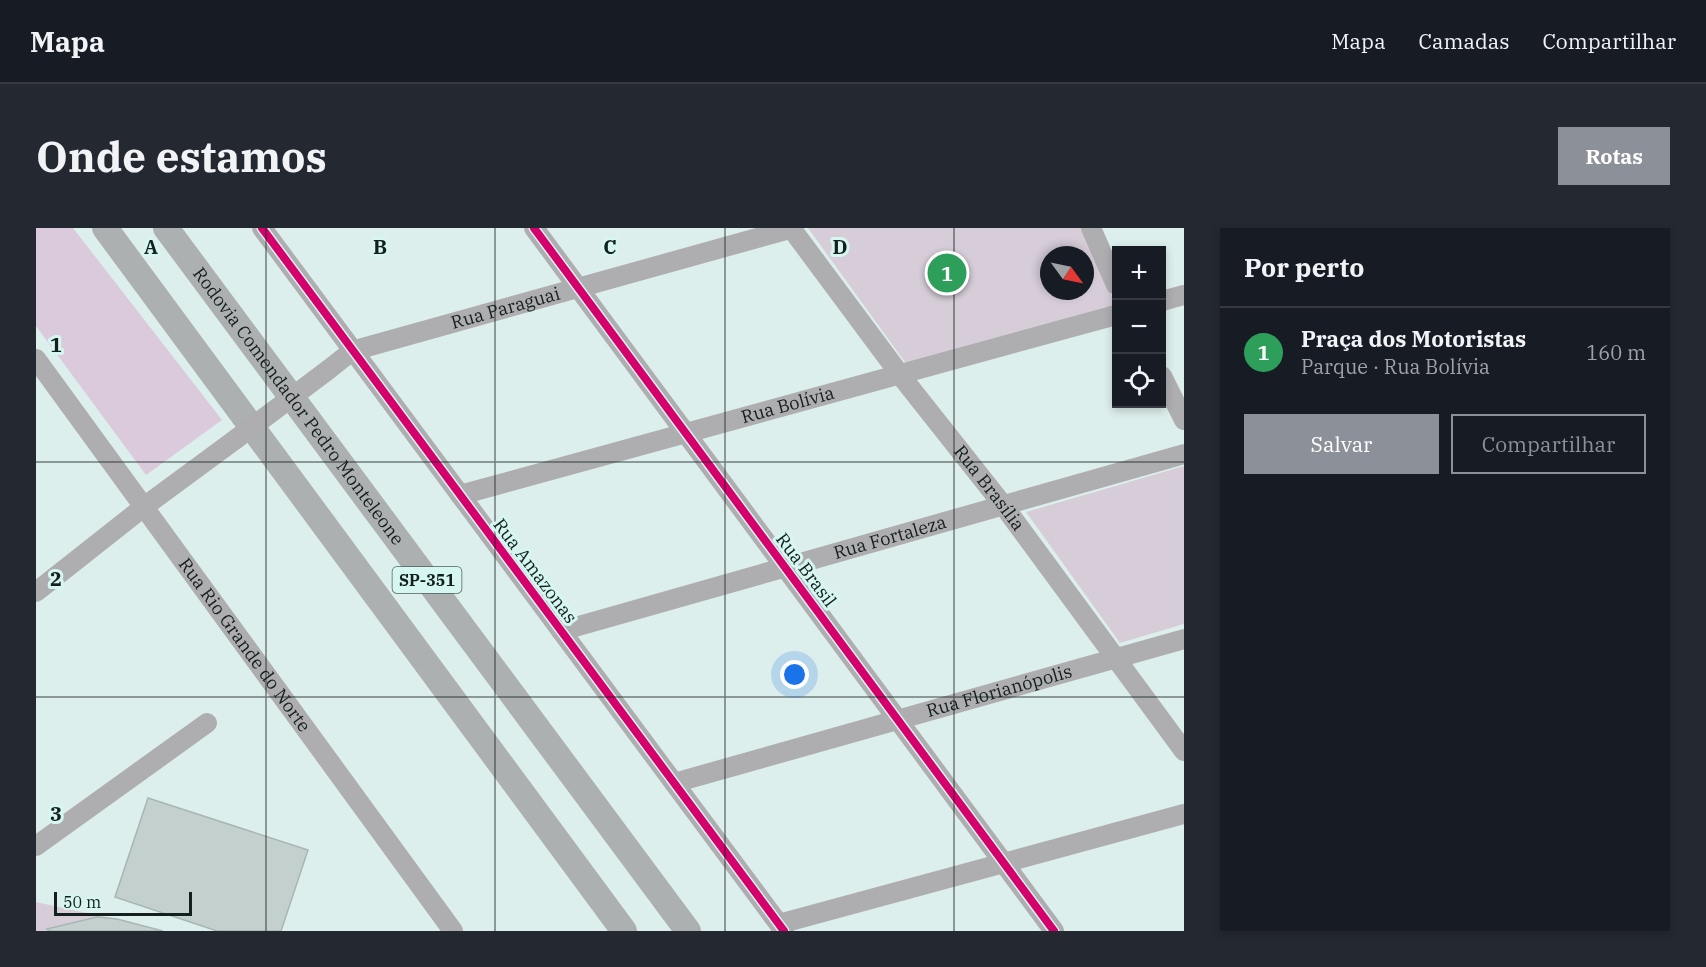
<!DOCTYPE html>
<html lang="pt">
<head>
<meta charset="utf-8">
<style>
  body { margin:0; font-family:"IBM Plex Serif",serif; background:#242831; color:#f1f3f6 }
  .controls { position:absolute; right:18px; top:18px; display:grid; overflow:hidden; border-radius:0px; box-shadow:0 3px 9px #0003 }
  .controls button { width:54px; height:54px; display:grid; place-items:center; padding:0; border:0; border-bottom:2px solid #363941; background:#171b24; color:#f1f3f6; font:30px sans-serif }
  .compass { position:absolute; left:1004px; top:18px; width:54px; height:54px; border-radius:50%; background:#171b24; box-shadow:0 3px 9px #0003; rotate:123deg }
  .scale { position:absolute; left:18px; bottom:15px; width:138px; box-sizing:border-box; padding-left:6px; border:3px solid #14201e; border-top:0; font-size:16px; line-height:21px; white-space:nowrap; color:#14201e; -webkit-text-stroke:4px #d6f6f1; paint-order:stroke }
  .you { position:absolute; left:759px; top:447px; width:21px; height:21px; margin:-15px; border:4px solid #fff; border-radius:50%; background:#1a73e8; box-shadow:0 0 0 9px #1a73e833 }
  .badge { display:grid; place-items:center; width:39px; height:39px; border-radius:50%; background:#8c9099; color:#fff; font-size:20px; font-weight:700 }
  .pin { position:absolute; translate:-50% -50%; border:3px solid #fff; box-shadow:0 2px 6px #0006 }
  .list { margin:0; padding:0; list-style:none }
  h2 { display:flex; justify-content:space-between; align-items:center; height:78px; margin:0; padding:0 24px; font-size:26px }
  h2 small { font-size:20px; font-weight:400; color:#9ea1a6 }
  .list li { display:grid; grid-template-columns:39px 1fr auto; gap:18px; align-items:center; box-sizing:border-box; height:90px; padding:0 24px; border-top:2px solid #363941 }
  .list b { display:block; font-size:22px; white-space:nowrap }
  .list p { margin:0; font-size:20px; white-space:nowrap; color:#9ea1a6 }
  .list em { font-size:20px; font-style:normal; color:#9ea1a6 }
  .actions { display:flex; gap:12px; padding:18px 24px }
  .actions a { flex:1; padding:14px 0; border:2px solid #8c9099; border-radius:0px; text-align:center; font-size:21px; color:#8c9099 }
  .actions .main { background:#8c9099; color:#fff }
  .icon { flex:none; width:33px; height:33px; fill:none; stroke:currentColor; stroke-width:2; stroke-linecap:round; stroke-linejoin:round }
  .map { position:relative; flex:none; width:1148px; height:703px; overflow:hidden; border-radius:0px }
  header { display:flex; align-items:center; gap:36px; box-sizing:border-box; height:84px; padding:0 30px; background:#171b24; border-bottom:2px solid #363941 }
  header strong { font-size:28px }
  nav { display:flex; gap:33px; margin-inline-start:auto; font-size:21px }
  .intro { display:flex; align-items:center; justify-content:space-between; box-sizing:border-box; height:144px; padding:0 36px }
  h1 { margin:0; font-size:42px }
  .button { padding:15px 27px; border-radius:0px; background:#8c9099; color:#fff; font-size:21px; font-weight:700 }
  main { display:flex; gap:36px; padding:0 36px }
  aside { flex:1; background:#171b24; border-radius:0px; box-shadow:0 3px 9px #0003 }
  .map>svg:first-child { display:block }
  .green { fill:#d6cdd8; fill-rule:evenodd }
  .forest { fill:#dbcadb }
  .building { fill:#c3d0ce; stroke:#a8b6b4; stroke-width:1.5 }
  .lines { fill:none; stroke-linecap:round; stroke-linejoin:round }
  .minor { stroke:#aeaeb0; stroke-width:20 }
  .major { stroke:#adb0b0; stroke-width:26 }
  .minor-bridge { stroke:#aeaeb0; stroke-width:20 }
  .cycleway-casing { stroke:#d6f6f1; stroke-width:11 }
  .cycleway { stroke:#d6006c; stroke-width:8 }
  .grid { fill:none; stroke:#14201e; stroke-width:1.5; stroke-opacity:0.55 }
  .labels { text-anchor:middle; stroke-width:6; stroke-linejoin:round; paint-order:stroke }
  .shield { fill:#d6f6f1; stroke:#4e605d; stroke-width:1.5 }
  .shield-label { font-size:16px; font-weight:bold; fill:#14201e }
  .street-label { font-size:18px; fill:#14201e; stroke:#d6f6f1 }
  .grid-label { font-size:20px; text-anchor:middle; font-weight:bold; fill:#14201e; stroke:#d6f6f1; stroke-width:6; stroke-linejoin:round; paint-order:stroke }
</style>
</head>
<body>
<header>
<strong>Mapa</strong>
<nav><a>Mapa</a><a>Camadas</a><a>Compartilhar</a></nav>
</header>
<div class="intro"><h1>Onde estamos</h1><a class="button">Rotas</a></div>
<main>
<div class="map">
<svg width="1148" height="703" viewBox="0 0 1148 703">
  <rect width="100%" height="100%" fill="#ddefec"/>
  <!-- green -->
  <path class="green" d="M772 0H1045L1080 77 871 137ZM1013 27H1049V63H1013Z
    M1148 238V396L1084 415 990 284Z
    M0 674C42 684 86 690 127 703H0Z"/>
  <!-- forest -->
  <path class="forest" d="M0 0H37L186 192 110 247 0 98Z"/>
  <!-- building -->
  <path class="building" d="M112 570 272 622 245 703H181L79 669Z
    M61 689 81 691 127 703H13L11 701Z"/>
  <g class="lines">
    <!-- minor -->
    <g class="minor">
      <path d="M226 0 748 703"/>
      <path d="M498 0 1018 703"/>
      <path id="s1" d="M755 0 865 148 967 277 1148 523"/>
      <path d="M1055 0 1080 57"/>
      <path d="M1126 73 1148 67"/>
      <path id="s2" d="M0 131 417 703"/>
      <path id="s3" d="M292 142 316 123 757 0"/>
      <path d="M1126 148 1148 192"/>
      <path id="s4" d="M424 267 1080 87"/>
      <path d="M0 364 109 278 200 211"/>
      <path id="s5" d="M525 403 1148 226"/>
      <path id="s6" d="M638 555 1148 411"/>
      <path d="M0 618 171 495"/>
      <path d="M743 696 1148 586"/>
    </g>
    <!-- major -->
    <g class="major">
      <path d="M69 0 588 703"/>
      <path id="s7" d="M130 0 652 703"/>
    </g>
    <!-- minor-bridge -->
    <path class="minor-bridge" d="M200 211 292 142"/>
    <!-- cycleway casing -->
    <g class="cycleway-casing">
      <path id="cycleway" d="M226 0 748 703
        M498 0 1018 703"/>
    </g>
    <!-- cycleway -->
    <use href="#cycleway" class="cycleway"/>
  </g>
  <!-- grid -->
  <path class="grid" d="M230 0V703M459 0V703M689 0V703M918 0V703M0 234H1148M0 469H1148"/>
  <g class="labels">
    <!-- shield labels -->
    <rect class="shield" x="356.5" y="339" width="69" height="26" rx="4.5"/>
    <g class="shield-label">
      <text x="391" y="358">SP-351</text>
    </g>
    <!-- street labels -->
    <g class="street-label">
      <text dy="6" stroke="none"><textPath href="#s3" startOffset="190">Rua Paraguai</textPath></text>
      <text dy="6" stroke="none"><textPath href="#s4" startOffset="340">Rua Bolívia</textPath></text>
      <text dy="6" stroke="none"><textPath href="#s7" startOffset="222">Rodovia Comendador Pedro Monteleone</textPath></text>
      <text dy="6" stroke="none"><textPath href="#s1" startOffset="327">Rua Brasília</textPath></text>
      <text dy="6" stroke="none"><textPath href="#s5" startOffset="342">Rua Fortaleza</textPath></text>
      <text transform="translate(770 342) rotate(53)" y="6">Rua Brasil</text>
      <text transform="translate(499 343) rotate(53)" y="6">Rua Amazonas</text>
      <text dy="6" stroke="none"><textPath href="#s2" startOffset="354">Rua Rio Grande do Norte</textPath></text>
      <text dy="6" stroke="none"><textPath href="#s6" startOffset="338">Rua Florianópolis</textPath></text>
    </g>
  </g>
  <g class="grid-label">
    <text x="115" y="26">A</text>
    <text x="344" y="26">B</text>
    <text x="574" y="26">C</text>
    <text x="804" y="26">D</text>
    <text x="20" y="124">1</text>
    <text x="20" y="358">2</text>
    <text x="20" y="593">3</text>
  </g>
</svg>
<div class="controls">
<button>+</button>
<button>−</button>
<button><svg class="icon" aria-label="locate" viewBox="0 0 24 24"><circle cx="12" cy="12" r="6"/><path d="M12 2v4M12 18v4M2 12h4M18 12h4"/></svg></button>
</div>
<svg class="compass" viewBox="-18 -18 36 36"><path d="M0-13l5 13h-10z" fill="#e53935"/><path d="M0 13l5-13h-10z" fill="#9ea1a6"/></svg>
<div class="scale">50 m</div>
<div class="you"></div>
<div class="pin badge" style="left:911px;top:45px;background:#2e9e5b">1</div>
</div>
<aside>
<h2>Por perto<small></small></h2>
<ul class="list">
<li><span class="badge" style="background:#2e9e5b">1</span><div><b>Praça dos Motoristas</b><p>Parque · Rua Bolívia</p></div><em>160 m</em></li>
</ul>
<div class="actions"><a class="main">Salvar</a><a>Compartilhar</a></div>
</aside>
</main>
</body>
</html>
